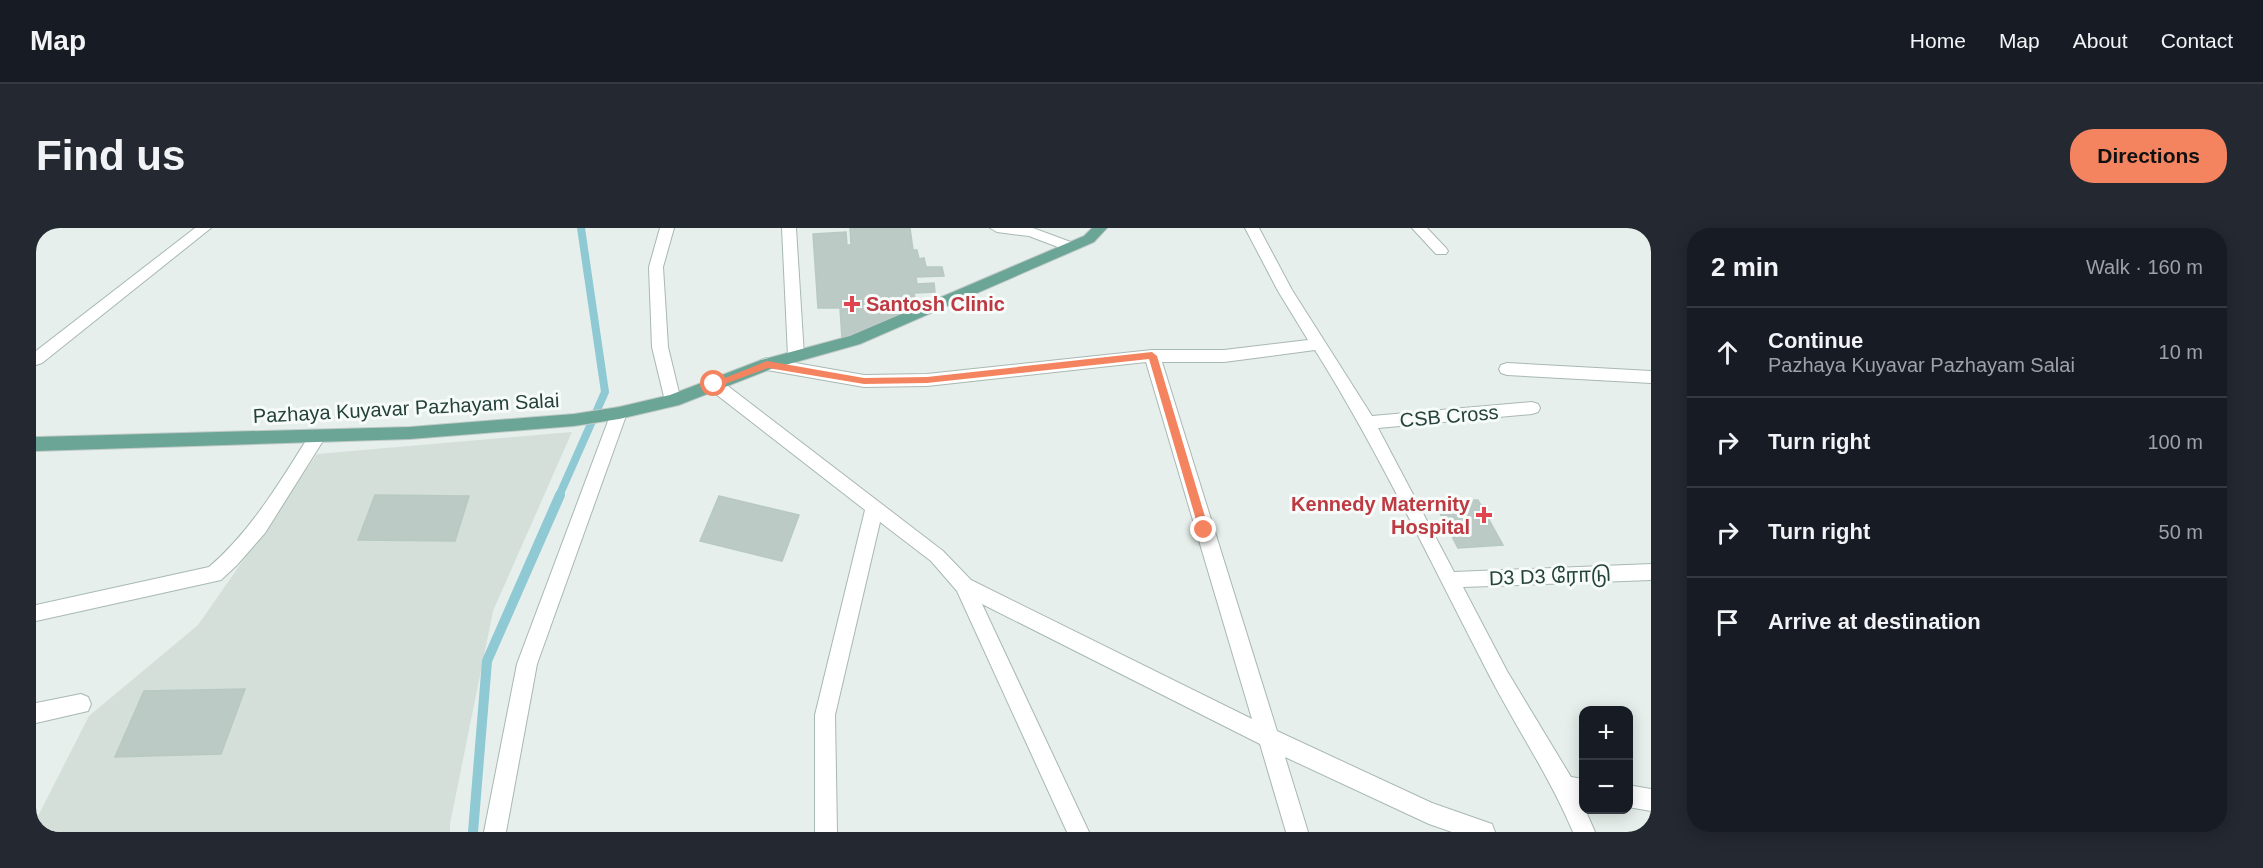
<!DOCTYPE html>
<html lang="en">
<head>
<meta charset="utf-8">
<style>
  body { margin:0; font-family:Helvetica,"Noto Sans Tamil",sans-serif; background:#242831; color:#f1f3f6 }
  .controls { position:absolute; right:18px; bottom:18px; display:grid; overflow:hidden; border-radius:12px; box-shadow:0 3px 15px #0003 }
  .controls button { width:54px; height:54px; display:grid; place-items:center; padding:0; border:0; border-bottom:2px solid #363941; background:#171b24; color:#f1f3f6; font:30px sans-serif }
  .stop { position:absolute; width:18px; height:18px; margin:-14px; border:4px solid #f4845f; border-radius:50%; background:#fff }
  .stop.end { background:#f4845f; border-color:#fff; box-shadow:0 2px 6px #0008 }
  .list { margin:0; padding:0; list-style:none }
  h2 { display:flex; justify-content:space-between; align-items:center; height:78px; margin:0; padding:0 24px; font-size:26px }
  h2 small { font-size:20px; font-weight:400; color:#9ea1a6 }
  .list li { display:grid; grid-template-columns:39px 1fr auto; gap:18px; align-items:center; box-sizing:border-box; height:90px; padding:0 24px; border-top:2px solid #363941 }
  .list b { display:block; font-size:22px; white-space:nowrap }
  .list p { margin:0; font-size:20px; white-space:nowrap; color:#9ea1a6 }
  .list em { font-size:20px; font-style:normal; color:#9ea1a6 }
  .icon { flex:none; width:33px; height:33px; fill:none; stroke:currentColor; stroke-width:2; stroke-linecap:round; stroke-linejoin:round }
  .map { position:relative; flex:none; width:1615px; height:604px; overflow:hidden; border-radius:24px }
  header { display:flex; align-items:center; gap:36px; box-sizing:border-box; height:84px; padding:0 30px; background:#171b24; border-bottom:2px solid #363941 }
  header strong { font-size:28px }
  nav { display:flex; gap:33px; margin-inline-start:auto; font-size:21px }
  .intro { display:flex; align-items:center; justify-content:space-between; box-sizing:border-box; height:144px; padding:0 36px }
  h1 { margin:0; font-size:42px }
  .button { padding:15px 27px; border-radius:24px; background:#f4845f; color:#111; font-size:21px; font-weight:700 }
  main { display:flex; gap:36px; padding:0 36px }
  aside { flex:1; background:#171b24; border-radius:24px; box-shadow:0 3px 15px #0003 }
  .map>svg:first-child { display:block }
  .built { fill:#d4dfda }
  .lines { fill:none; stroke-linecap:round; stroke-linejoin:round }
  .stream-far1 { stroke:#8ec9d4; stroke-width:8 }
  .stream { stroke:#8ec9d4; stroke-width:10 }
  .building { fill:#bbcac4; stroke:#b8c9c2; stroke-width:1.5 }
  .minor-casing { stroke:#a8b8b2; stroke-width:2 }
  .major-casing { stroke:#c2cac8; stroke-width:2 }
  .minor { fill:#fff; fill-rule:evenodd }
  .major { fill:#6aa596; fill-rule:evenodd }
  .route { fill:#f4845f }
  .health-dot { fill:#e0444e; stroke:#f7fbf9; stroke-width:2 }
  .labels { text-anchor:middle; stroke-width:6; stroke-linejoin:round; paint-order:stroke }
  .health-label { font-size:20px; font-weight:bold; fill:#be3a42; stroke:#f7fbf9; text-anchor:start }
  .street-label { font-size:20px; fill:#24423a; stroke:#f7fbf9 }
</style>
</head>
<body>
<header>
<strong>Map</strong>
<nav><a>Home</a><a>Map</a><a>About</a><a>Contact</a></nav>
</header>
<div class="intro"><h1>Find us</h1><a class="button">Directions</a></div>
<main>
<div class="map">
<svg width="1615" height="604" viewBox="0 0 1615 604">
  <rect width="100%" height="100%" fill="#e6efeb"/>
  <!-- built -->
  <path class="built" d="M536 204 457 383 414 596V604H0V592L53 488 162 397 281 226Z"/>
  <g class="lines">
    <!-- stream-far1 -->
    <path class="stream-far1" d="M523 268 569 164 545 0"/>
    <!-- stream -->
    <path class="stream" d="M437 604 451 433 524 267"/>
  </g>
  <!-- building -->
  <path class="building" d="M814 0H874L877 22H881L883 31 888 30 890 39H906L908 48 880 49 881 56 898 55 899 64 878 65 880 77 868 78 867 89 806 111 804 80H782L777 6 810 4 811 17H815Z
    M339 267 433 268 419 313 322 312Z
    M683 268 763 287 746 333 664 313Z
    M1442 272 1467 317 1422 320 1398 274Z
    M209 461 185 526 79 529 108 463Z"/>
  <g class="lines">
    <!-- minor casing -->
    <g class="minor-casing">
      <path id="minor" d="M159 0H175L6 135 0 137V123Z
        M624 0H638L627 39 632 119 645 173 643 177H631L629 173 616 119 613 39Z
        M746 0H760L768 128 766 132H754L752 128Z
        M954 0H997L1040 16 1042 19 1035 24 993 8 961 4Z
        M1209 0H1223L1256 62 1336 188 1496 174 1502 176 1504 180 1502 184 1496 186 1342 200 1418 344 1615 336V352L1427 359 1471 443 1535 549 1548 551V573L1545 572 1559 604H1537C1513 547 1479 498 1451 443 1395 335 1343 224 1279 122L1188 134H1126L1241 503 1396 575 1456 596 1459 604H1416L1393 596 1249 529 1272 604H1250L1224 516 946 376 1053 604H1031L921 363 895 333 844 294 799 487 801 604H779V487L829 282 672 160 670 156 672 152H684L907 323 935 352 1216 491 1110 134 891 158 828 159 731 142 725 140 723 136 725 132 731 130 828 147 891 146 1116 122H1188L1272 112 1242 63Z
        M1376 0H1391L1410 20 1412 23 1410 26H1400Z
        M1471 135 1615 143V155L1471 147 1465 145 1463 141 1465 137Z
        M583 179 589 181 591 185 501 436 470 604H448L481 436 575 185 577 181Z
        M282 202 288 203 290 208 229 305 201 337 185 352 0 393V377L173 339C217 301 245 252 276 203Z
        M45 466 52 469 55 476 52 483 0 495V475Z
        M1592 557 1615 561V583L1592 579Z"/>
    </g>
    <!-- major casing -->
    <g class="major-casing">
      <path id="major" d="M1056 0H1071L1058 14 824 116 735 141 643 177 583 191 538 198 374 211 0 223V209L374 199 538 186 583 179 634 167 725 132 814 108 1048 8Z"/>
    </g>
    <!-- minor -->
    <use href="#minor" class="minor"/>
    <!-- major -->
    <use href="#major" class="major"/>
  </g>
  <!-- route -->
  <path class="route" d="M1116 124 1121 128 1173 302 1168 306 1163 302 1113 131 891 155 828 156 732 140 678 160 674 156 731 133 828 150 891 149Z"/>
  <!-- markers -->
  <g class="health-dot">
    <path d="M813 67h6v6h6v6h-6v6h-6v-6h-6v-6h6z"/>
    <path d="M1445 278h6v6h6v6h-6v6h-6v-6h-6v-6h6z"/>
  </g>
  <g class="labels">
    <!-- health labels -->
    <g class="health-label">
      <text x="830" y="83">Santosh Clinic</text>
      <text x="1434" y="283" text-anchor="end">Kennedy Maternity<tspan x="1434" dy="23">Hospital</tspan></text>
    </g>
    <!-- street labels -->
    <g class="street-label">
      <text transform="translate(370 180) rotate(-3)" y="7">Pazhaya Kuyavar Pazhayam Salai</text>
      <text transform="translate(1413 188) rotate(-5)" y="7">CSB Cross</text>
      <text transform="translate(1514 348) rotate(-2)" y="7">D3 D3 ரோடு</text>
    </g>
  </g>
</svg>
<div class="controls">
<button>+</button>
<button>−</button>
</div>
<div class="stop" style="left:678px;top:156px"></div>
<div class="stop end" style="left:1168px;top:302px"></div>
</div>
<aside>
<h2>2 min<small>Walk · 160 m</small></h2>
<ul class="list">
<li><svg class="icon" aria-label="ahead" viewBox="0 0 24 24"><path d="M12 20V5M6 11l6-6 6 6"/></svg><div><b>Continue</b><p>Pazhaya Kuyavar Pazhayam Salai</p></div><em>10 m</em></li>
<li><svg class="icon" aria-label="right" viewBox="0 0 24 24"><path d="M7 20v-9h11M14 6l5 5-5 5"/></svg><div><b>Turn right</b></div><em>100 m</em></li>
<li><svg class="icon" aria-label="right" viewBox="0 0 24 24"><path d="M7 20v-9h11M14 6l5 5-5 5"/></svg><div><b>Turn right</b></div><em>50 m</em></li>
<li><svg class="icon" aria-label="arrive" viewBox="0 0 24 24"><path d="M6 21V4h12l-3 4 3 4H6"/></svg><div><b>Arrive at destination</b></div></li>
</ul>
</aside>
</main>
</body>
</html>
